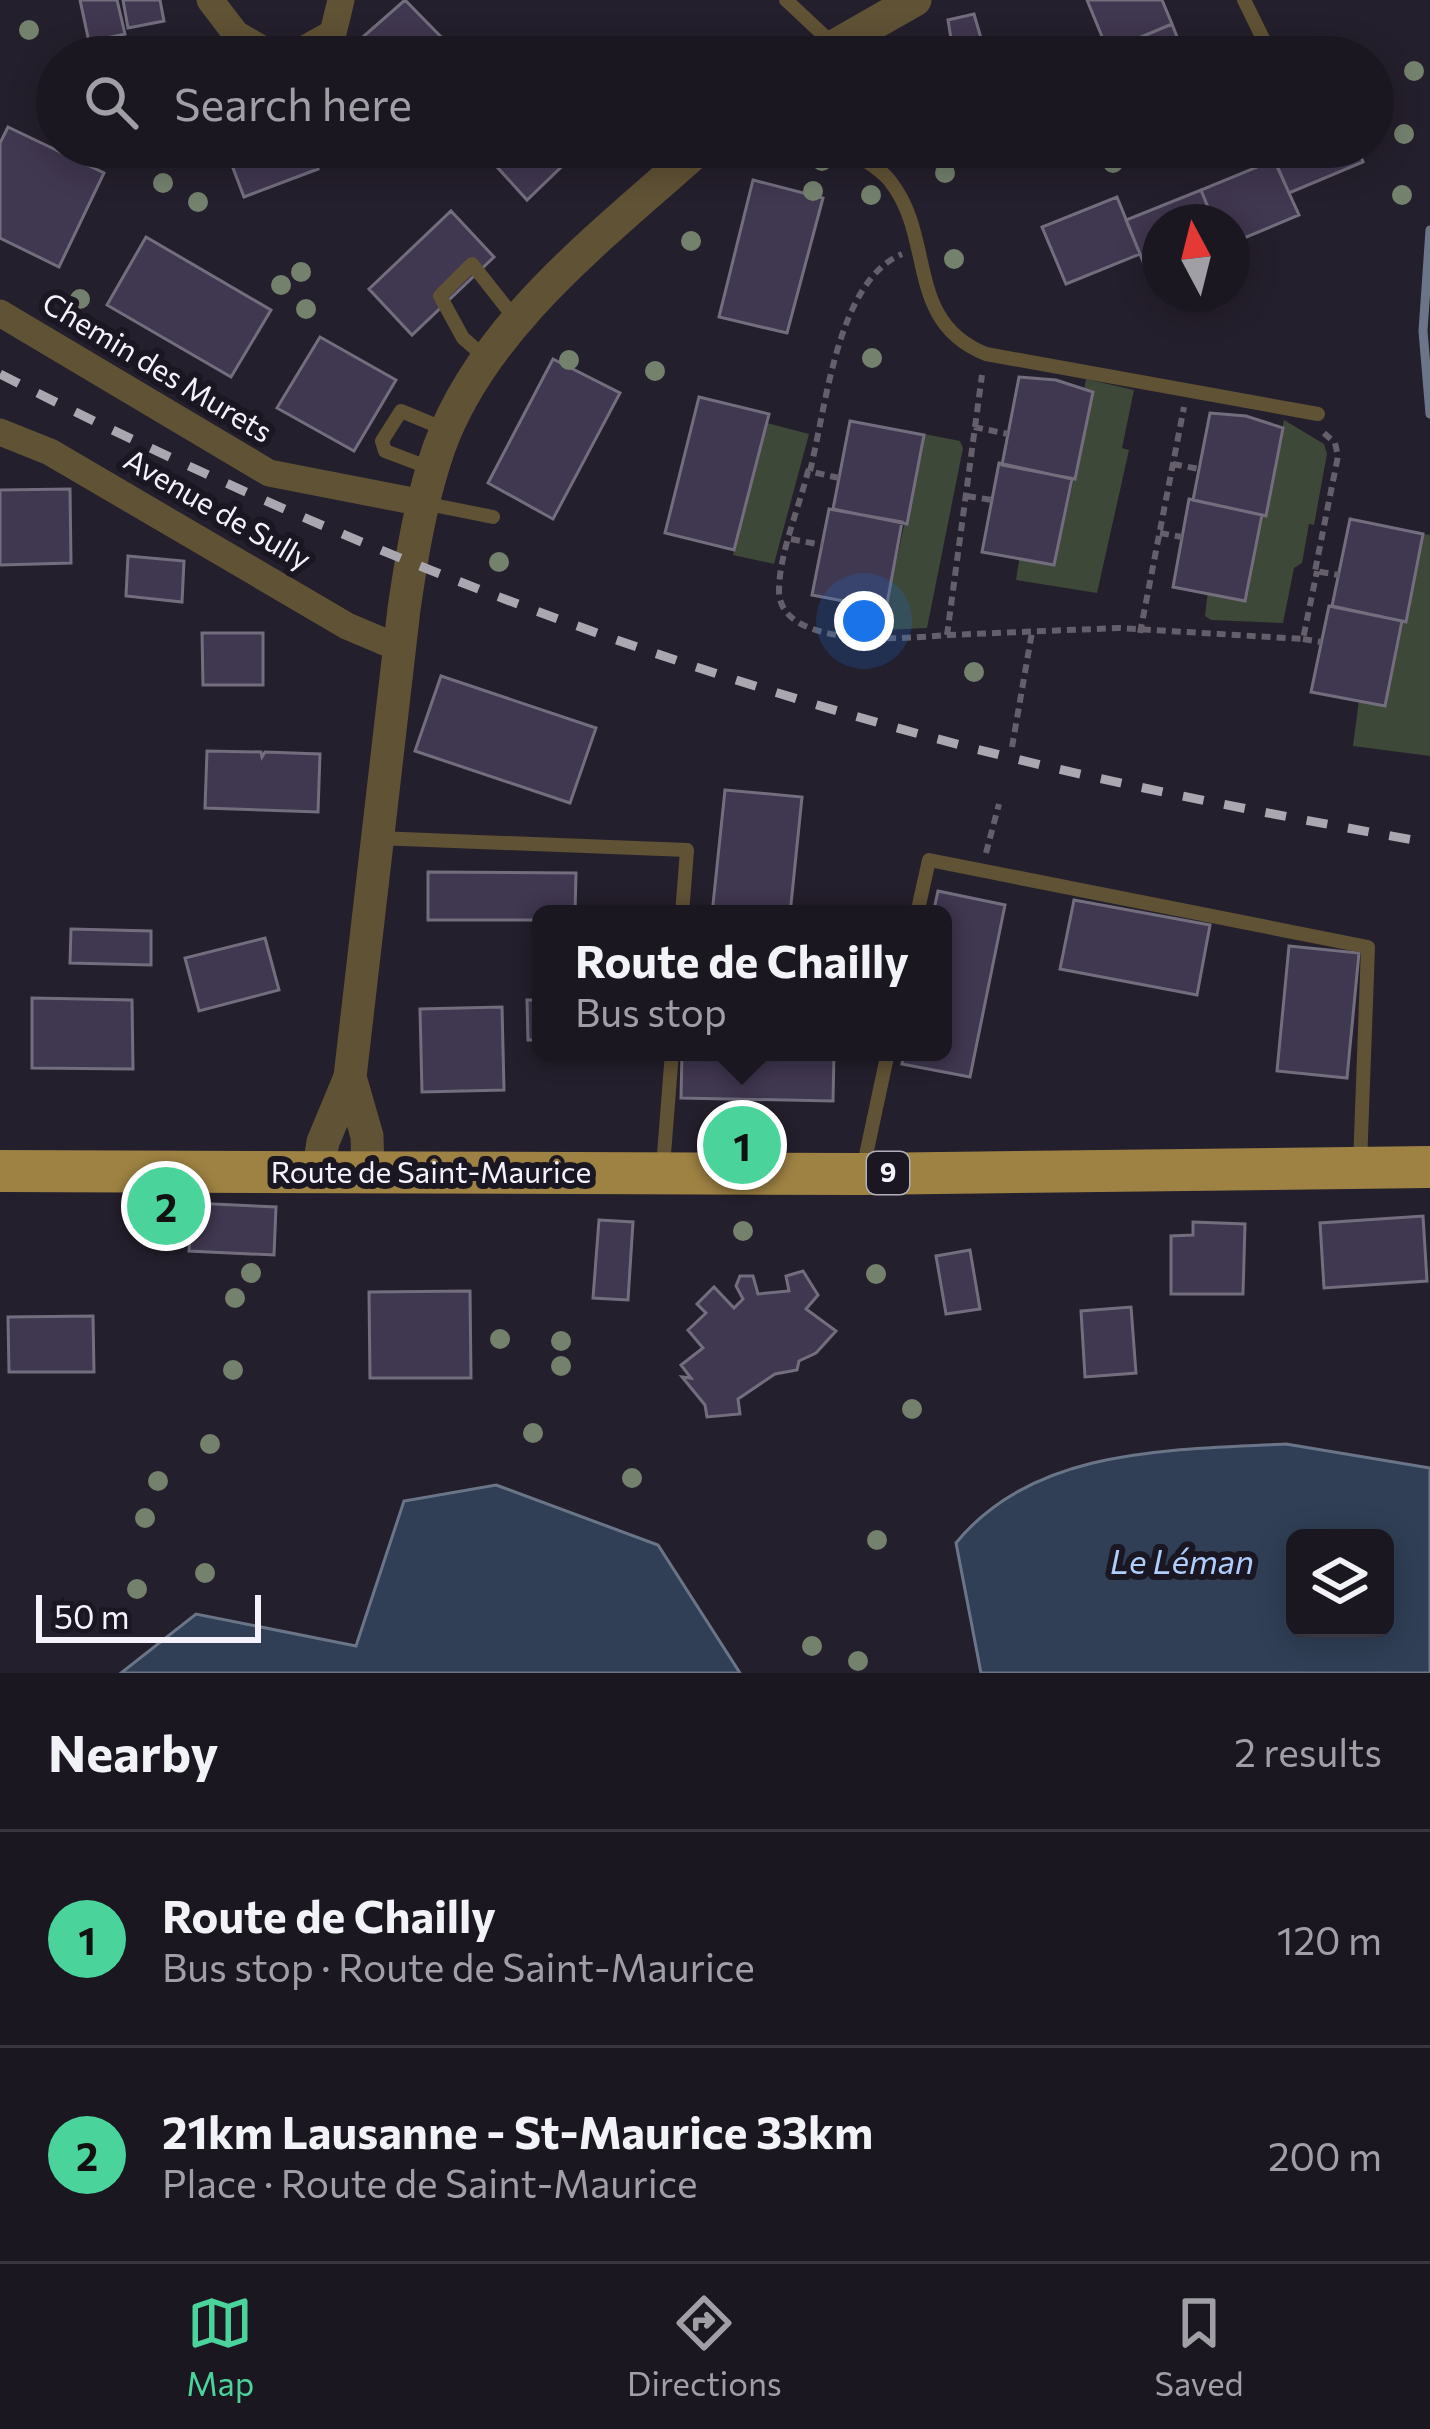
<!DOCTYPE html>
<html lang="en">
<head>
<meta charset="utf-8">
<style>
  body { margin:0; font-family:Commissioner,sans-serif; background:#24202a; color:#f1f3f6 }
  .controls { position:absolute; right:36px; bottom:36px; display:grid; overflow:hidden; border-radius:18px; box-shadow:0 6px 30px #0003 }
  .controls button { width:108px; height:108px; display:grid; place-items:center; padding:0; border:0; border-bottom:3px solid #39363f; background:#1b1721; color:#f1f3f6; font:60px sans-serif }
  .compass { position:absolute; left:1142px; top:204px; width:108px; height:108px; border-radius:50%; background:#1b1721; box-shadow:0 6px 30px #0003; rotate:353deg }
  .scale { position:absolute; left:36px; bottom:30px; width:225px; box-sizing:border-box; padding-left:12px; border:6px solid #f5f2fb; border-top:0; font-size:33px; line-height:42px; white-space:nowrap; color:#f5f2fb; -webkit-text-stroke:9px #1a1622; paint-order:stroke }
  .you { position:absolute; left:864px; top:621px; width:42px; height:42px; margin:-30px; border:9px solid #fff; border-radius:50%; background:#1a73e8; box-shadow:0 0 0 18px #1a73e833 }
  .badge { display:grid; place-items:center; width:78px; height:78px; border-radius:50%; background:#4ad49c; color:#111; font-size:39px; font-weight:700 }
  .pin { position:absolute; translate:-50% -50%; border:6px solid #fff; box-shadow:0 3px 12px #0006 }
  .popup { position:absolute; left:532px; top:905px; width:420px; height:156px; box-sizing:border-box; display:grid; place-content:center; border-radius:18px; background:#1b1721; filter:drop-shadow(0 3px 9px #0005); font-size:39px; white-space:nowrap; color:#a09fa5 }
  .popup b { font-size:45px; color:#f1f3f6 }
  .popup::after { content:''; position:absolute; left:50%; top:100%; margin-left:-24px; border:24px solid transparent; border-top-color:#1b1721 }
  .list { margin:0; padding:0; list-style:none }
  h2 { display:flex; justify-content:space-between; align-items:center; height:156px; margin:0; padding:0 48px; font-size:51px }
  h2 small { font-size:39px; font-weight:400; color:#a09fa5 }
  .list li { display:grid; grid-template-columns:78px 1fr auto; gap:36px; align-items:center; box-sizing:border-box; height:216px; padding:0 48px; border-top:3px solid #39363f }
  .list b { display:block; font-size:45px; white-space:nowrap }
  .list p { margin:0; font-size:39px; white-space:nowrap; color:#a09fa5 }
  .list em { font-size:39px; font-style:normal; color:#a09fa5 }
  .icon { flex:none; width:66px; height:66px; fill:none; stroke:currentColor; stroke-width:2; stroke-linecap:round; stroke-linejoin:round }
  .map { position:relative; flex:none; width:1430px; height:1673px; overflow:hidden }
  .search { position:absolute; background:#1b1721; box-shadow:0 6px 30px #0003; left:36px; right:36px; top:36px; height:132px; display:flex; align-items:center; gap:30px; box-sizing:border-box; padding:0 42px; border-radius:66px; color:#a09fa5; font-size:45px }
  .sheet { height:588px; background:#1b1721 }
  nav { display:flex; justify-content:space-around; align-items:center; box-sizing:border-box; height:168px; border-top:3px solid #39363f; background:#1b1721; font-size:33px; color:#a09fa5 }
  nav a { display:grid; justify-items:center; gap:6px }
  nav .on { color:#4ad49c }
  .map>svg:first-child { display:block }
  .green { fill:#3e4839 }
  .water { fill:#303f56; stroke:#6b7588; stroke-width:3; fill-rule:evenodd }
  .lines { fill:none; stroke-linecap:round; stroke-linejoin:round }
  .stream { stroke:#6b7588; stroke-width:9 }
  .building { fill:#403750; stroke:#736e7e; stroke-width:3 }
  .path { stroke:#645f6b; stroke-width:6; stroke-dasharray:9 6; stroke-linecap:butt }
  .service { stroke:#605235; stroke-width:14 }
  .minor { stroke:#605235; stroke-width:27 }
  .tertiary { stroke:#605235; stroke-width:33 }
  .primary { stroke:#9e8243; stroke-width:42 }
  .rail { stroke:#aaa7b1; stroke-width:9; stroke-dasharray:21 21; stroke-linecap:butt }
  .tree { fill:#73816d }
  .labels { text-anchor:middle; stroke-width:12; stroke-linejoin:round; paint-order:stroke }
  .shield { fill:#1a1622; stroke:#b3b0ba; stroke-width:3 }
  .shield-label { font-size:27px; font-weight:bold; fill:#f5f2fb }
  .street-label { font-size:30px; fill:#f5f2fb; stroke:#1a1622 }
  .water-label { font-size:33px; font-style:italic; fill:#afcefd; stroke:#1a1622 }
</style>
</head>
<body>
<div class="map">
<svg width="1430" height="1673" viewBox="0 0 1430 1673">
  <rect width="100%" height="100%" fill="#241f2c"/>
  <!-- green -->
  <path class="green" d="M1086 379 1134 390 1122 448 1129 450 1097 593 1016 580 1020 555 1055 564 1093 393 1084 389Z
    M1284 420 1324 444 1327 454 1314 525 1309 524 1302 563 1294 568 1283 623 1211 620 1205 616 1208 590 1245 601Z
    M767 423 809 434 774 564 733 555Z
    M924 434 960 441 963 448 927 628 883 630 846 623 850 599 886 608Z
    M1423 534 1430 535V756L1353 746 1359 700 1385 705Z"/>
  <!-- water -->
  <path class="water" d="M1286 1444 1430 1468V1673H981L956 1543C1034 1447 1171 1450 1286 1444ZM1295 1538H1385V1628H1295Z
    M496 1485 658 1545 740 1673H121L196 1614 356 1646 404 1501Z"/>
  <g class="lines">
    <!-- stream -->
    <path class="stream" d="M1430 230 1423 331 1430 414"/>
  </g>
  <!-- building -->
  <path class="building" d="M80 0H117L125 34 89 42Z
    M123 0H160L164 21 128 28Z
    M405 0 448 44 433 57H340Z
    M1087 0H1162L1172 24 1108 51Z
    M974 14 985 52 926 57 925 52 952 45 948 20Z
    M1172 24 1185 57H1111L1108 51Z
    M8 127 104 173 59 267 0 238V143Z
    M225 147H310L318 169 244 197Z
    M496 147H582L527 200 487 156Z
    M1269 147H1357L1363 162 1289 193Z
    M1274 160 1299 215 1232 243V222H1214L1201 190Z
    M753 180 823 198 787 333 719 317Z
    M1201 190 1214 222H1160V271L1149 276 1126 220Z
    M1117 197 1140 254 1066 284 1042 227Z
    M451 211 494 257 412 335 369 289Z
    M146 237 271 310 231 377 107 305Z
    M320 337 396 380 354 451 277 408Z
    M553 359 620 393 553 519 488 483Z
    M1019 377 1056 380 1093 392 1075 479 1002 465Z
    M699 397 769 414 734 550 665 533Z
    M1210 413 1246 416 1283 428 1266 516 1193 500Z
    M850 421 924 435 907 524 833 509Z
    M999 463 1072 479 1054 565 982 552Z
    M70 489 71 563 0 565V490Z
    M1189 499 1262 515 1245 601 1173 587Z
    M829 509 902 522 886 609 812 595Z
    M1350 519 1423 534 1406 622 1332 606Z
    M128 556 184 561 182 602 126 596Z
    M1329 606 1402 621 1385 706 1311 692Z
    M202 633H263V685H203Z
    M441 676 596 728 570 803 415 751Z
    M207 751 261 752 262 757 265 752 320 754 318 812 205 808Z
    M725 790 802 797 790 914H712Z
    M428 872 576 873 575 914H541V920H428Z
    M938 891 1005 905 970 1077 902 1064 904 1052H943V914H933Z
    M1074 900 1210 925 1197 995 1060 969Z
    M71 929 151 931V965L70 963Z
    M265 938 279 990 199 1011 185 958Z
    M1289 946 1359 953 1347 1078 1277 1071Z
    M32 998 132 1000 133 1069 32 1068Z
    M527 1000H541V1040H528Z
    M502 1007 504 1090 422 1092 420 1009Z
    M682 1052H834L833 1101 681 1098Z
    M192 1203 276 1207 274 1255 189 1251Z
    M1423 1216 1427 1281 1324 1288 1320 1223Z
    M599 1220 633 1222 628 1300 593 1298Z
    M1193 1222 1245 1224 1243 1294H1171V1236L1193 1235Z
    M970 1250 980 1309 946 1314 936 1256Z
    M803 1271 818 1295 806 1309 836 1331 816 1353 799 1361 797 1370 775 1374 738 1399 740 1414 707 1417 705 1405 682 1377 691 1378 681 1365 703 1348 688 1330 706 1313 697 1304 714 1287 734 1308 743 1299 736 1286 740 1276H753L758 1294 789 1291 786 1276Z
    M470 1291 471 1378H370L369 1292Z
    M1131 1307 1136 1373 1085 1377 1081 1311Z
    M93 1316 94 1372H9L8 1317Z"/>
  <g class="lines">
    <!-- path -->
    <path class="path" d="M974 427 1008 434
      M1324 433 1335 443 1338 456 1315 571 1339 575
      M1173 464 1199 469
      M810 471C826 408 837 281 902 254
      M839 478 808 471C799 508 779 554 779 591 780 651 910 638 947 635L982 375
      M967 496 992 500
      M1160 533 1182 537
      M791 539 822 545
      M1140 633 1184 407
      M947 635 1119 628 1303 639 1317 571
      M1303 639 1321 642
      M1012 747 1032 632
      M986 853 999 804"/>
    <!-- service -->
    <path class="service" d="M786 0 833 44
      M1244 0 1272 57
      M845 147C859 157 880 168 890 181 936 239 904 321 986 354L1318 414
      M487 359 463 338 440 296 472 264 517 321
      M430 468 385 451 382 441 401 411 447 430
      M423 503 493 517
      M377 838 687 850 682 914
      M917 914 929 860 1368 947 1360 1165
      M663 1167 672 1052
      M863 1169 888 1052"/>
    <!-- minor -->
    <path class="minor" d="M210 0 236 34 274 56 301 51 333 33 341 0
      M0 313 269 473 423 503
      M0 432 50 452 347 626 399 648"/>
    <!-- tertiary -->
    <path class="tertiary" d="M815 57 915 0
      M350 1077 367 1136 368 1174
      M318 1174 323 1142 350 1077 404 609C412 554 421 500 439 448 484 323 606 233 701 147"/>
    <!-- primary -->
    <path class="primary" d="M0 1171 862 1174 1430 1167"/>
    <!-- rail -->
    <path class="rail" d="M0 374C299 527 609 651 934 738 1098 782 1264 813 1430 843"/>
  </g>
  <!-- trees -->
  <g class="tree">
    <circle cx="29" cy="30" r="10"/>
    <circle cx="1414" cy="71" r="10"/>
    <circle cx="1404" cy="134" r="10"/>
    <circle cx="822" cy="161" r="10"/>
    <circle cx="1113" cy="163" r="10"/>
    <circle cx="945" cy="173" r="10"/>
    <circle cx="163" cy="183" r="10"/>
    <circle cx="813" cy="191" r="10"/>
    <circle cx="871" cy="195" r="10"/>
    <circle cx="1402" cy="195" r="10"/>
    <circle cx="198" cy="202" r="10"/>
    <circle cx="691" cy="241" r="10"/>
    <circle cx="954" cy="259" r="10"/>
    <circle cx="301" cy="272" r="10"/>
    <circle cx="281" cy="285" r="10"/>
    <circle cx="80" cy="299" r="10"/>
    <circle cx="306" cy="309" r="10"/>
    <circle cx="872" cy="358" r="10"/>
    <circle cx="569" cy="360" r="10"/>
    <circle cx="655" cy="371" r="10"/>
    <circle cx="499" cy="562" r="10"/>
    <circle cx="974" cy="672" r="10"/>
    <circle cx="743" cy="1231" r="10"/>
    <circle cx="251" cy="1273" r="10"/>
    <circle cx="876" cy="1274" r="10"/>
    <circle cx="235" cy="1298" r="10"/>
    <circle cx="500" cy="1339" r="10"/>
    <circle cx="561" cy="1341" r="10"/>
    <circle cx="561" cy="1366" r="10"/>
    <circle cx="233" cy="1370" r="10"/>
    <circle cx="912" cy="1409" r="10"/>
    <circle cx="533" cy="1433" r="10"/>
    <circle cx="210" cy="1444" r="10"/>
    <circle cx="632" cy="1478" r="10"/>
    <circle cx="158" cy="1481" r="10"/>
    <circle cx="145" cy="1518" r="10"/>
    <circle cx="877" cy="1540" r="10"/>
    <circle cx="205" cy="1573" r="10"/>
    <circle cx="137" cy="1589" r="10"/>
    <circle cx="812" cy="1646" r="10"/>
    <circle cx="858" cy="1661" r="10"/>
  </g>
  <g class="labels">
    <!-- shield labels -->
    <rect class="shield" x="867" y="1152" width="42" height="42" rx="9"/>
    <g class="shield-label">
      <text x="888" y="1182">9</text>
    </g>
    <!-- street labels -->
    <g class="street-label">
      <text transform="translate(157 368) rotate(31)" y="10">Chemin des Murets</text>
      <text transform="translate(217 510) rotate(30)" y="10">Avenue de Sully</text>
      <text x="431" y="1183">Route de Saint-Maurice</text>
    </g>
    <!-- water labels -->
    <g class="water-label">
      <text x="1182" y="1574">Le Léman</text>
    </g>
  </g>
</svg>
<div class="controls">
<button><svg class="icon" aria-label="layers" viewBox="0 0 24 24"><path d="M12 4l9 5-9 5-9-5zM3 14l9 5 9-5"/></svg></button>
</div>
<svg class="compass" viewBox="-18 -18 36 36"><path d="M0-13l5 13h-10z" fill="#e53935"/><path d="M0 13l5-13h-10z" fill="#a09fa5"/></svg>
<div class="scale">50 m</div>
<div class="you"></div>
<div class="pin badge" style="left:742px;top:1145px">1</div>
<div class="popup"><b>Route de Chailly</b>Bus stop</div>
<div class="pin badge" style="left:166px;top:1206px">2</div>
<div class="search"><svg class="icon" aria-label="search" viewBox="0 0 24 24"><circle cx="10" cy="10" r="6"/><path d="M15 15l6 6"/></svg>Search here</div>
</div>
<section class="sheet">
<h2>Nearby<small>2 results</small></h2>
<ul class="list">
<li><span class="badge">1</span><div><b>Route de Chailly</b><p>Bus stop · Route de Saint-Maurice</p></div><em>120 m</em></li>
<li><span class="badge">2</span><div><b>21km Lausanne - St-Maurice 33km</b><p>Place · Route de Saint-Maurice</p></div><em>200 m</em></li>
</ul>
</section>
<nav>
<a class="on"><svg class="icon" aria-label="map" viewBox="0 0 24 24"><path d="M3 6l6-2 6 2 6-2v14l-6 2-6-2-6 2zM9 4v14M15 6v14"/></svg>Map</a>
<a><svg class="icon" aria-label="directions" viewBox="0 0 24 24"><path d="M12 3l9 9-9 9-9-9zM9 14v-3h6M13 9l2 2-2 2"/></svg>Directions</a>
<a><svg class="icon" aria-label="saved" viewBox="0 0 24 24"><path d="M7 4h10v16l-5-4-5 4z"/></svg>Saved</a>
</nav>
</body>
</html>
